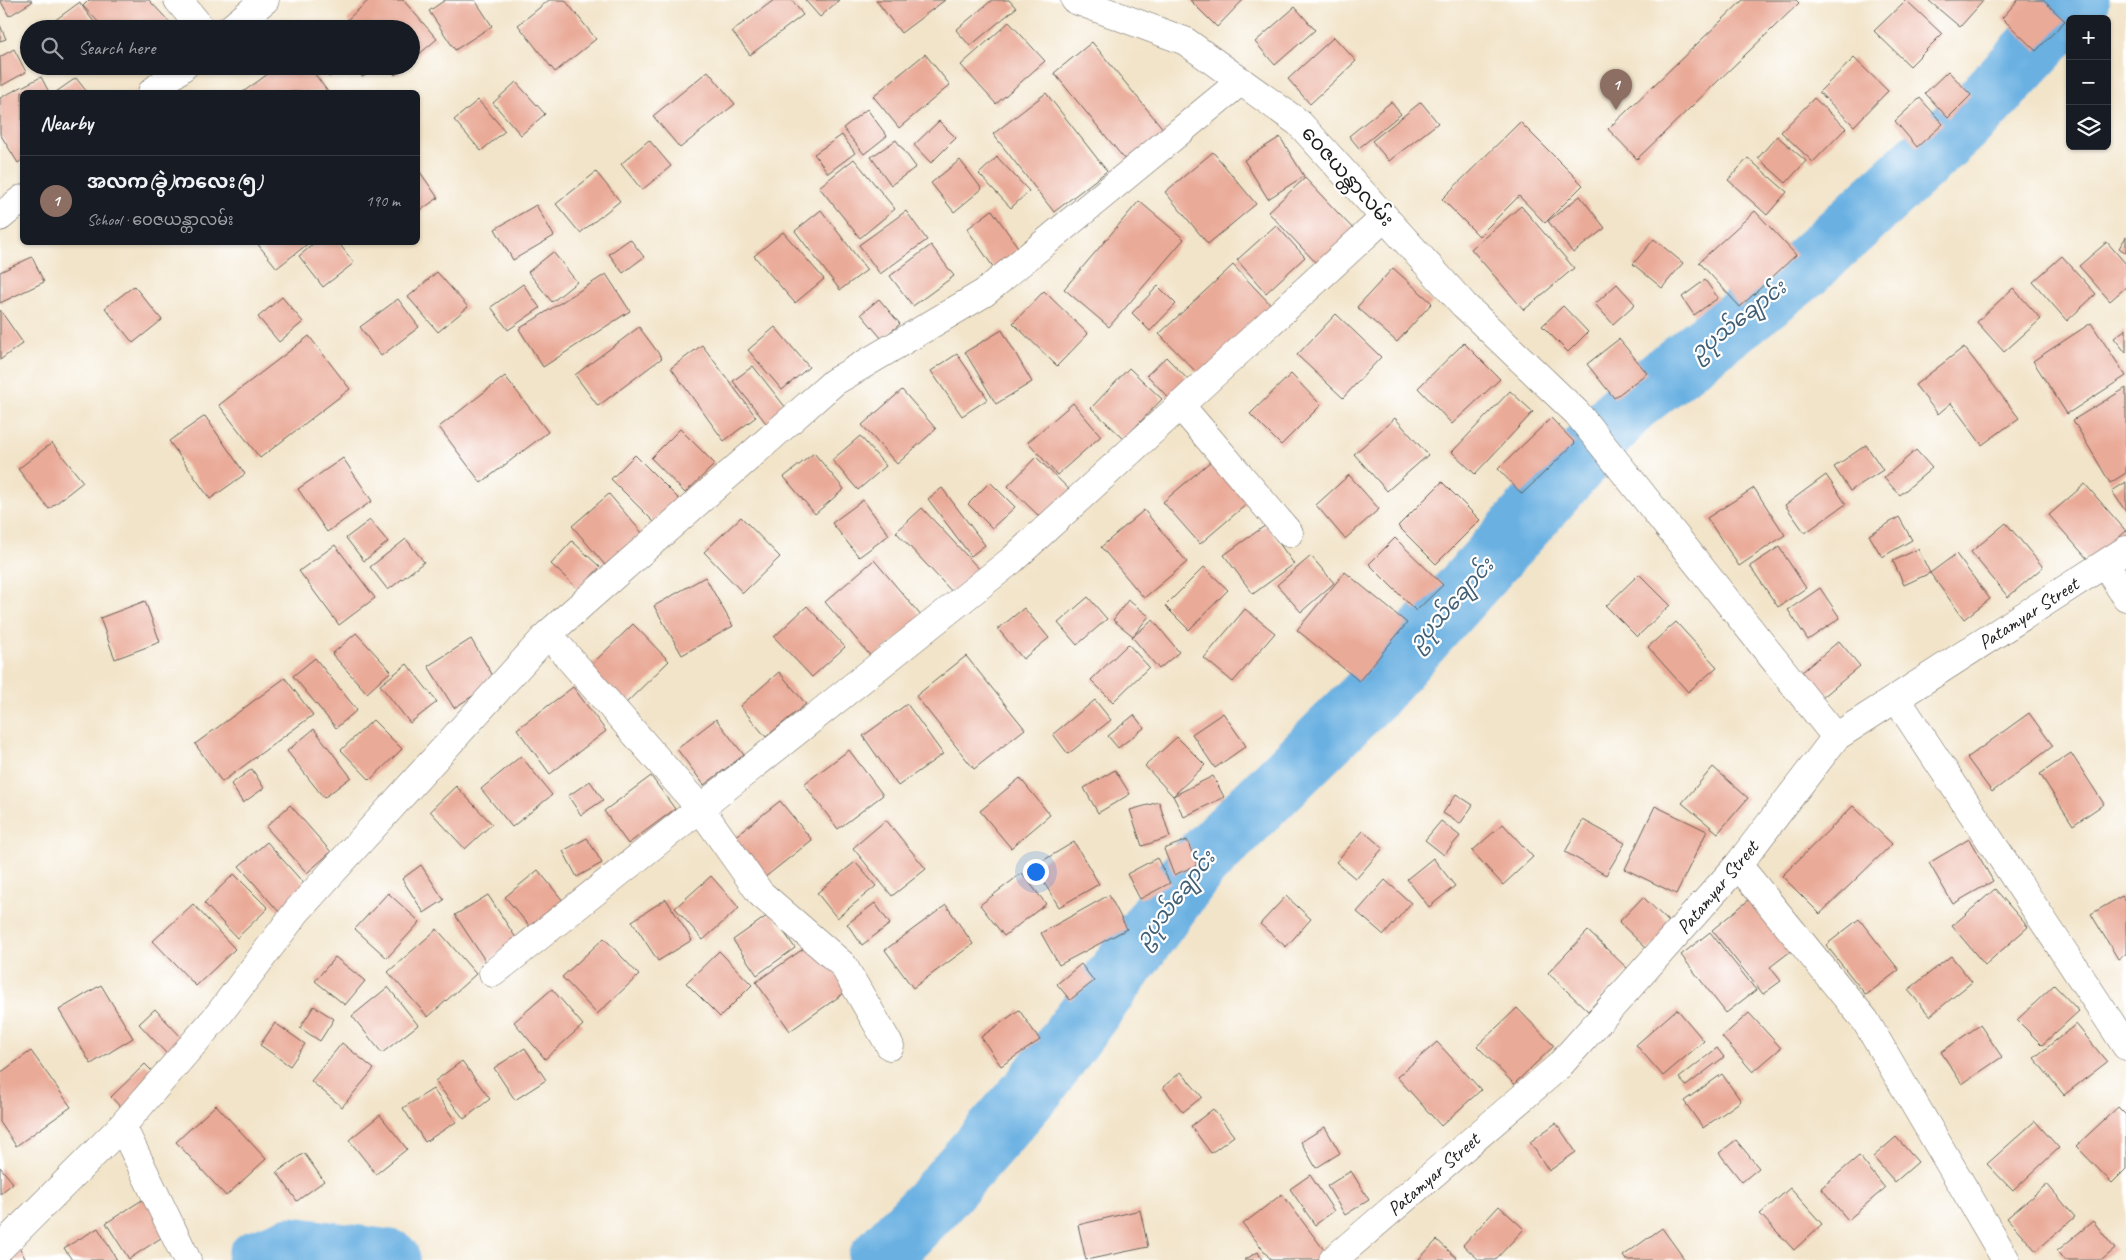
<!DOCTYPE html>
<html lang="en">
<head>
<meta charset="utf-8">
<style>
  body { margin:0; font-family:Caveat,"Noto Sans Myanmar",sans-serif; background:#20242c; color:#f1f3f6 }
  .controls { position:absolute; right:15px; top:15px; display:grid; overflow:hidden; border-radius:8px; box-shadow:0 1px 4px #0004 }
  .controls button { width:45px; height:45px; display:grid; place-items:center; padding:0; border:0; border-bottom:1px solid #363941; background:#171b24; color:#f1f3f6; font:25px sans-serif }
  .you { position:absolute; left:1035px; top:871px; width:18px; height:18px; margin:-12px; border:4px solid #fff; border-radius:50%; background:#1a73e8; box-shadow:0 0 0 8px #1a73e833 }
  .badge { display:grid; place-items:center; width:32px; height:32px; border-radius:50%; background:#0b8043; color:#fff; font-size:16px; font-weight:700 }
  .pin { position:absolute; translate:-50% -41px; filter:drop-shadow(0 1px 2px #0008) }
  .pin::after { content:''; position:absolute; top:26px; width:18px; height:15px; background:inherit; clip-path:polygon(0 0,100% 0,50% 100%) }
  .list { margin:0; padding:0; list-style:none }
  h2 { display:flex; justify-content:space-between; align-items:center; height:65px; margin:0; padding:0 20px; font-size:21px }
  h2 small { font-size:16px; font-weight:400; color:#9ea1a6 }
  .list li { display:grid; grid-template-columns:32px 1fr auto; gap:15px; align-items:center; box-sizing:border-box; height:90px; padding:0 20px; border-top:1px solid #363941 }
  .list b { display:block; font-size:19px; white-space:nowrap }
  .list p { margin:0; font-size:16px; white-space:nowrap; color:#9ea1a6 }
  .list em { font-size:16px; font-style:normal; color:#9ea1a6 }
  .icon { flex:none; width:28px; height:28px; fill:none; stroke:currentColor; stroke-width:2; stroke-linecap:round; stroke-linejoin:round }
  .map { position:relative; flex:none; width:2126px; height:1260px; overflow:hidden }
  .search { position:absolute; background:#171b24; box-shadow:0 1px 4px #0004; left:20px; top:20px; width:400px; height:55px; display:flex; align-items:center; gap:12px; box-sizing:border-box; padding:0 18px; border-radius:28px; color:#9ea1a6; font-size:19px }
  .panel { position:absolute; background:#171b24; box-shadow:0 1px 4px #0004; left:20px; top:90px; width:400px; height:155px; border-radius:8px }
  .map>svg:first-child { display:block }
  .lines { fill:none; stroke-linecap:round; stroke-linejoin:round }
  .river { stroke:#6bb1e2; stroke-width:61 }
  .building { fill:#eaaa98 }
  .street-casing { stroke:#676259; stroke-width:29 }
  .street { stroke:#fff; stroke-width:28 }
  .labels { text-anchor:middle; stroke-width:4.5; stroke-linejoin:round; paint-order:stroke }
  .street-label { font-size:20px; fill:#1c1c1c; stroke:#fff }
  .water-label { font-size:21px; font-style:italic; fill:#405f75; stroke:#fff }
</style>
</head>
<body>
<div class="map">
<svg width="2126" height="1260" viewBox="0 0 2126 1260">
  <rect width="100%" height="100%" fill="#fff"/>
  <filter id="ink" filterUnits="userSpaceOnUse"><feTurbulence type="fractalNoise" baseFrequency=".02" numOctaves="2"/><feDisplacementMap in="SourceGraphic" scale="10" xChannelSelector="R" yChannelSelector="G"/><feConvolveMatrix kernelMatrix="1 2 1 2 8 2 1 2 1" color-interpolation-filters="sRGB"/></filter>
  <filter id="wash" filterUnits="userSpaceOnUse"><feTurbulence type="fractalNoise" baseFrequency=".0096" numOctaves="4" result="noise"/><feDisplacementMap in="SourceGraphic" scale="20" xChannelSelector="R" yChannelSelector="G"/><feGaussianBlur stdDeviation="1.12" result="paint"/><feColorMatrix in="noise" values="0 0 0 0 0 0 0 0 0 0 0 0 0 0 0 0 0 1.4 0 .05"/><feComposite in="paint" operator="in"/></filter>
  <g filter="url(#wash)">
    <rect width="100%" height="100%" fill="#f2e4c9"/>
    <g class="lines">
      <!-- river -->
      <path class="river" d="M257 1260 291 1247 390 1260
        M878 1260 935 1201 1035 1087 1197 865 1371 694 1631 403 1802 271 1977 110 2079 0"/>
    </g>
    <g id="blocks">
      <!-- building -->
      <path class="building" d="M0 0H31L32 2 9 16Z
        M89 0H149L176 29H105L83 6Z
        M369 0H403L437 39 411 61V29H354L347 20Z
        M445 0H475L492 26 455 50 429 11Z
        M549 0H565L596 39 555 72 518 25Z
        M774 0H792L803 15 750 55 732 31Z
        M805 0H839L820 17Z
        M876 0H945L901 33Z
        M992 0H1009L1016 8 970 46 956 30Z
        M1190 0H1243L1217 27Z
        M1743 0H1796L1799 3 1637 159 1608 129Z
        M1906 0 1942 34 1910 66 1874 31Z
        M1928 0H1984L1960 27Z
        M2018 0H2043L2065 21 2036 51 2002 18Z
        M80 2V3L99 29H60L54 21Z
        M1295 7 1315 30 1275 65 1255 42Z
        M1009 22 1045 61 996 104 961 65Z
        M0 25 6 39 0 41Z
        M1334 37 1356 61 1310 104 1288 79Z
        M1092 42 1169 136 1131 167 1054 73Z
        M14 49 26 72 1 86 0 57Z
        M925 54 950 85 899 128 873 96Z
        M1854 58 1888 91 1854 126 1819 92Z
        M279 66H309L328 92H243Z
        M321 66H343L329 77Z
        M357 66H377L379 69 362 77Z
        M387 66H405L395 75Z
        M708 71 735 104 680 148 653 116Z
        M1948 71 1971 95 1948 118 1925 93Z
        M41 77 49 92H22V160L18 163 0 134V98Z
        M76 78 87 92H56Z
        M516 82 545 114 521 135 493 103Z
        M1046 93 1107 171 1054 212 993 134Z
        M1814 98 1846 128 1813 162 1781 132Z
        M1920 98 1943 124 1917 147 1895 121Z
        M478 100 505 131 481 151 454 120Z
        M1391 102 1401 114 1359 148 1349 136Z
        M1421 102 1438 123 1389 161 1372 141Z
        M867 109 887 136 864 154 843 128Z
        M939 121 956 138 931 163 914 145Z
        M1520 122 1583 185 1545 223 1519 196 1479 236 1442 199Z
        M842 135 855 153 828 173 814 154Z
        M1777 136 1806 161 1786 183 1758 158Z
        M1280 137 1304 176 1268 199 1244 160Z
        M649 140 671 166 642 190 621 164Z
        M896 140 916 167 891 185 871 157Z
        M1213 152 1256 204 1208 244 1165 192Z
        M997 157 1029 191 1011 208 979 174Z
        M1748 158 1787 192 1767 215 1728 180Z
        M854 159 895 209 860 238 819 187Z
        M960 160 982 189 954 212 931 183Z
        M418 169 438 198 418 212Z
        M596 172 620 201 580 233 556 204Z
        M1305 178 1356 232 1319 266 1268 212Z
        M1580 196 1605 228 1573 253 1548 221Z
        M1139 201 1184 239 1109 327 1064 289Z
        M536 205 554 236 513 260 495 229Z
        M1521 206 1574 268 1524 310 1471 249Z
        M821 210 867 270 840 290 795 231Z
        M992 210 1022 253 996 271 967 229Z
        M906 211 927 240 880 274 859 245Z
        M1755 211 1796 255 1740 307 1699 262Z
        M1276 225 1305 257 1266 293 1237 260Z
        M783 232 824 279 795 303 754 256Z
        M2126 237V253L2119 248Z
        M630 239 644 257 623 273 609 254Z
        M1654 239 1683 263 1662 288 1633 264Z
        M256 242H310L277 268Z
        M316 242H338L354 263 323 287 299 256Z
        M2107 242 2126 264V287L2110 301 2079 266Z
        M931 245 954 276 913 306 890 276Z
        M553 252 577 282 552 302 528 272Z
        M2062 256 2096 294 2067 321 2033 282Z
        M32 257 44 282 0 303V272Z
        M1233 265 1274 308 1201 377 1159 334Z
        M1393 268 1432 303 1397 342 1357 307Z
        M437 272 468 307 438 332 408 297Z
        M606 274 630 311 543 367 519 329Z
        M1705 280 1718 298 1694 315 1682 297Z
        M523 284 540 308 508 330 491 307Z
        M1617 284 1635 304 1613 324 1595 304Z
        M134 286 162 320 133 343 105 308Z
        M1158 286 1176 304 1150 331 1132 313Z
        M2013 288 2041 319 2004 352 1977 322Z
        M1044 291 1088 334 1057 366 1013 323Z
        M282 297 303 322 279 342 258 317Z
        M398 299 419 327 381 356 360 327Z
        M879 299 900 324 882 339 861 314Z
        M1563 306 1588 332 1568 352 1542 326Z
        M0 310 23 343 0 360Z
        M1336 314 1381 357 1343 398 1297 355Z
        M2091 323 2126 376 2067 414 2033 361Z
        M639 327 662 358 598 406 575 375Z
        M775 327 809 367 782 390 748 350Z
        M2126 329V353L2114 338Z
        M1002 330 1032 382 996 404 965 352Z
        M309 336 350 389 260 458 219 405Z
        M1619 339 1647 373 1614 398 1587 364Z
        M1464 343 1500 379 1452 424 1418 388Z
        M702 345 756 417 724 441 671 368Z
        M1964 347 2019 418 1982 445 1951 403 1938 414 1915 385Z
        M957 354 988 399 962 416 931 371Z
        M1166 357 1196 388 1176 406 1147 375Z
        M753 366 786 408 766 423 733 381Z
        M1129 368 1162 399 1124 439 1091 408Z
        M1291 374 1321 405 1281 445 1250 414Z
        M505 376 548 432 481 483 439 427Z
        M2126 388V473L2110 483 2073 420Z
        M902 390 936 429 897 464 862 425Z
        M1510 391 1533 412 1475 474 1452 452Z
        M1073 403 1101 436 1057 475 1028 442Z
        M205 416 245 474 210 499 169 441Z
        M1395 418 1428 455 1387 491 1354 454Z
        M1551 418 1575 443 1522 494 1498 469Z
        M680 429 715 464 685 493 651 458Z
        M860 436 886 466 858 490 832 460Z
        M52 443 83 482 49 509 18 469Z
        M1866 445 1883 470 1850 491 1834 467Z
        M1916 450 1932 468 1900 495 1884 478Z
        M814 453 844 489 815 514 784 477Z
        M635 455 680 500 656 524 611 479Z
        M1036 457 1073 493 1045 522 1008 486Z
        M343 458 372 501 327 532 298 489Z
        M1211 461 1248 503 1200 544 1163 502Z
        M1349 475 1379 509 1345 539 1316 505Z
        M1826 475 1846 504 1805 533 1785 505Z
        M990 482 1015 507 992 528 968 504Z
        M1442 482 1480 520 1436 564 1398 526Z
        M2126 482V512L2112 491Z
        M2085 484 2126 531 2091 563 2049 515Z
        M942 488 985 545 971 556 928 499Z
        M1754 488 1785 535 1739 566 1707 518Z
        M609 494 643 534 605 565 572 526Z
        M863 500 889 535 859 557 832 523Z
        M922 508 982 572 956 596 896 532Z
        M1144 510 1187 562 1144 598 1101 547Z
        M741 517 780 557 743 593 704 552Z
        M1899 517 1912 540 1882 557 1869 535Z
        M370 520 388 542 364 561 346 538Z
        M2006 523 2043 567 2008 597 1971 552Z
        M1266 525 1294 564 1253 594 1224 555Z
        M1395 538 1443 585 1416 611 1369 564Z
        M406 539 424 562 388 590 370 567Z
        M572 541 600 567 579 590 551 564Z
        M335 545 375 598 339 625 299 571Z
        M1779 547 1806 588 1778 607 1750 566Z
        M1918 549 1930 573 1904 585 1893 561Z
        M1956 554 1990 599 1964 619 1930 573Z
        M1311 556 1334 583 1301 612 1277 585Z
        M874 560 922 617 873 659 825 602Z
        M1204 567 1228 590 1189 630 1165 606Z
        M1345 572 1407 623 1359 681 1297 630Z
        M1639 574 1670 605 1637 637 1606 606Z
        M705 577 733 626 682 655 654 606Z
        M1820 588 1840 618 1808 640 1788 610Z
        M1088 597 1107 619 1077 645 1058 623Z
        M1128 600 1149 616 1133 636 1113 620Z
        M145 601 160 642 115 659 100 618Z
        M807 606 845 647 812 677 774 637Z
        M1024 608 1049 638 1023 659 998 629Z
        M1245 609 1275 633 1233 682 1204 658Z
        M1153 620 1179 652 1159 669 1132 637Z
        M1676 622 1717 667 1688 692 1648 647Z
        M633 624 669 661 622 707 586 670Z
        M356 633 391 671 367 693 332 654Z
        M471 639 496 681 454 708 428 666Z
        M1839 641 1860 666 1816 703 1795 678Z
        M1128 644 1149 667 1113 702 1091 680Z
        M966 656 1025 729 974 769 916 696Z
        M315 658 357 710 336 728 293 676Z
        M407 664 437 702 410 723 380 685Z
        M779 672 806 704 766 737 740 706Z
        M285 678 313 715 222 782 195 744Z
        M573 687 606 731 550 774 517 729Z
        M1095 700 1111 720 1068 754 1053 734Z
        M907 704 943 754 898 786 863 736Z
        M1223 713 1246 746 1215 768 1192 734Z
        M2029 713 2053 746 1992 792 1967 758Z
        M1134 715 1144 728 1118 748 1108 736Z
        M716 719 744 755 704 785 677 749Z
        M373 720 402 749 370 780 341 750Z
        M314 729 351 777 324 798 287 751Z
        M1177 737 1205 765 1173 796 1145 766Z
        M849 750 883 795 838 829 804 784Z
        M2071 753 2104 804 2073 825 2040 774Z
        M521 756 552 795 512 827 481 789Z
        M1713 767 1748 798 1718 833 1682 803Z
        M252 769 264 788 243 803 231 784Z
        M1115 770 1130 794 1098 813 1084 788Z
        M651 776 675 809 628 844 604 811Z
        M1213 776 1224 797 1184 817 1173 796Z
        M1020 778 1050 815 1011 848 980 811Z
        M590 781 603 800 581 815 568 796Z
        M456 786 492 824 465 849 430 811Z
        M1456 794 1473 805 1460 824 1443 813Z
        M780 801 812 840 764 878 733 838Z
        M1159 802 1170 837 1142 846 1130 810Z
        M290 805 331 852 307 873 266 827Z
        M1655 806 1707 831 1676 894 1625 869Z
        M1853 806 1892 844 1820 914 1782 876Z
        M886 820 926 869 892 896 853 848Z
        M1583 820 1625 843 1606 875 1565 852Z
        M1441 821 1460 836 1444 855 1425 840Z
        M1503 824 1533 857 1503 885 1472 851Z
        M1363 831 1383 848 1356 879 1336 862Z
        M587 838 602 863 577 877 563 851Z
        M1969 839 1993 881 1953 904 1929 863Z
        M1187 840 1197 865 1174 875 1164 849Z
        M267 842 307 887 279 912 239 866Z
        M1074 842 1099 884 1059 907 1034 866Z
        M1157 858 1170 883 1140 899 1127 874Z
        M1433 858 1455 886 1429 907 1407 879Z
        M855 862 876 886 837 918 817 893Z
        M421 865 444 900 424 913 402 879Z
        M538 870 564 902 532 929 505 897Z
        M1022 873 1046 904 1004 936 980 905Z
        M234 874 268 908 237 938 204 903Z
        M711 876 739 908 703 940 675 908Z
        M1385 880 1411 903 1384 935 1357 912Z
        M1995 889 2028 927 1985 965 1952 926Z
        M388 893 420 922 387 958 355 929Z
        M488 895 518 941 486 962 455 915Z
        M1109 895 1127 929 1059 965 1041 933Z
        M1286 896 1311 919 1286 947 1260 924Z
        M2122 896 2126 902V954L2118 959 2091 914Z
        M1643 897 1672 925 1648 950 1619 922Z
        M666 899 692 940 658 961 632 921Z
        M1750 899 1791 951 1770 967 1781 981 1763 994 1712 930Z
        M875 903 890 924 862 945 847 924Z
        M193 904 235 949 196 986 153 941Z
        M946 905 973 944 913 988 885 950Z
        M771 913 795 948 757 975 733 940Z
        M1859 919 1899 970 1866 995 1826 945Z
        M437 929 476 974 428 1017 388 972Z
        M1588 931 1628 969 1588 1011 1548 973Z
        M1710 932 1756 990 1726 1013 1681 955Z
        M604 938 639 975 597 1014 562 977Z
        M813 942 847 991 790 1031 756 982Z
        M719 951 752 985 720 1017 686 983Z
        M1951 956 1972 982 1930 1016 1908 990Z
        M335 957 365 981 345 1005 315 981Z
        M1081 964 1094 981 1070 1000 1057 984Z
        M101 985 133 1038 91 1064 59 1010Z
        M2054 985 2079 1011 2042 1045 2017 1020Z
        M388 987 418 1025 382 1053 352 1016Z
        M552 989 583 1025 545 1059 514 1022Z
        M314 1006 334 1019 320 1041 300 1028Z
        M1517 1008 1554 1046 1514 1084 1477 1046Z
        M155 1009 194 1051 178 1066 139 1024Z
        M1677 1009 1704 1041 1663 1076 1636 1045Z
        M1019 1010 1040 1040 1001 1066 981 1037Z
        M1749 1013 1781 1048 1753 1072 1722 1037Z
        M275 1023 305 1044 290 1066 260 1045Z
        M2076 1024 2107 1062 2064 1095 2034 1058Z
        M1980 1025 2002 1057 1962 1084 1941 1052Z
        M1437 1042 1481 1090 1441 1126 1397 1077Z
        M342 1043 374 1069 342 1107 311 1081Z
        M525 1048 546 1080 515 1100 494 1068Z
        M1717 1048 1724 1057 1686 1086 1679 1078Z
        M31 1051 71 1107 16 1146 0 1122V1073Z
        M462 1061 490 1099 464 1119 435 1081Z
        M145 1064 166 1085 132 1119 111 1097Z
        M1181 1072 1202 1097 1183 1112 1163 1087Z
        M1722 1074 1741 1101 1703 1128 1684 1101Z
        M433 1089 456 1122 425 1142 403 1108Z
        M216 1105 266 1159 226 1196 176 1142Z
        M2118 1107 2126 1115V1169L2112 1183 2076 1146Z
        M1213 1109 1234 1136 1211 1153 1191 1126Z
        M380 1115 407 1149 376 1174 349 1140Z
        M2035 1121 2059 1148 2013 1191 1987 1164Z
        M1556 1123 1576 1152 1549 1171 1530 1142Z
        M1325 1127 1340 1153 1316 1168 1301 1142Z
        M1896 1137 1918 1162 1895 1182 1873 1157Z
        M1736 1140 1759 1168 1742 1182 1719 1153Z
        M304 1153 324 1181 297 1201 277 1172Z
        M1859 1156 1885 1188 1848 1220 1821 1188Z
        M0 1167 13 1183 0 1194Z
        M1351 1171 1369 1200 1345 1215 1327 1186Z
        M1310 1175 1334 1211 1315 1225 1290 1189Z
        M2047 1184 2075 1217 2036 1251 2007 1218Z
        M1790 1188 1822 1224 1794 1250 1760 1214Z
        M1282 1194 1327 1254 1319 1260H1271L1243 1224Z
        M150 1195 173 1230 129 1259 106 1223Z
        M1499 1206 1524 1229 1495 1260H1479L1463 1245Z
        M1140 1210 1148 1247 1086 1260 1078 1225Z
        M2093 1221 2115 1249 2102 1260H2064L2057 1251Z
        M98 1228 117 1260H72L64 1248Z
        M1662 1228 1685 1260H1626L1623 1256Z
        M1437 1240 1459 1260H1418Z
        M18 1245 26 1260H0Z
        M1258 1252 1262 1260H1244Z"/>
    </g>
  </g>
  <g filter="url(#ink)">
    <use href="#blocks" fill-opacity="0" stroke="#676259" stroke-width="1"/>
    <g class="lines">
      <!-- street casing -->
      <g class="street-casing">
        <path id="street" d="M178 0 202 29
          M1075 0 1185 41 1299 123 1464 305 1577 413 1836 737
          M230 29 265 0
          M152 92 184 66
          M0 217 22 199
          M1180 405 1289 533
          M2105 564 2126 597
          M548 634 700 808 760 893 843 965 890 1046
          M1896 698 2126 1046
          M1738 865 1865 1020 2006 1260
          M493 973 1012 560 1385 217
          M122 1126 187 1260
          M0 1248 122 1126 219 1014 297 911 548 634 834 382 984 293 1241 81
          M1333 1260 1558 1067 1738 865 1836 737 2126 550"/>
      </g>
      <!-- street -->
      <use href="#street" class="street"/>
    </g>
  </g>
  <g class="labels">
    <!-- street labels -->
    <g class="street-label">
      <text transform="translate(1348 176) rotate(48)" y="7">ဝေဇယန္တာလမ်း</text>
      <text transform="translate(2028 613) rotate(-33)" y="7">Patamyar Street</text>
      <text transform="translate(1717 887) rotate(-50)" y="7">Patamyar Street</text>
      <text transform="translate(1433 1174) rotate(-41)" y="7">Patamyar Street</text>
    </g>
    <!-- water labels -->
    <g class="water-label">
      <text transform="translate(1738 320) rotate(-38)" y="7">ဥပုသ်ချောင်း</text>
      <text transform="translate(1451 604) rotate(-48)" y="7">ဥပုသ်ချောင်း</text>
      <text transform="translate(1175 899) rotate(-52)" y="7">ဥပုသ်ချောင်း</text>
    </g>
  </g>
</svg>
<div class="controls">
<button>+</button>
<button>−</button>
<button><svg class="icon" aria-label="layers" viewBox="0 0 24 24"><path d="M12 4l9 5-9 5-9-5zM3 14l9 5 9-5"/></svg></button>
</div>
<div class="you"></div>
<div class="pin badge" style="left:1616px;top:110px;background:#8d6e63">1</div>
<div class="search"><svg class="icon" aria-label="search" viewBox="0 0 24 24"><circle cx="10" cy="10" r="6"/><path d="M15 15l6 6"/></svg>Search here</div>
<section class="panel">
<h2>Nearby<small></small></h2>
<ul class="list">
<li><span class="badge" style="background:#8d6e63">1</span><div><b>အလက(ခွဲ)ကလေး(၅)</b><p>School · ဝေဇယန္တာလမ်း</p></div><em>190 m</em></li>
</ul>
</section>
</div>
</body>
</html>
